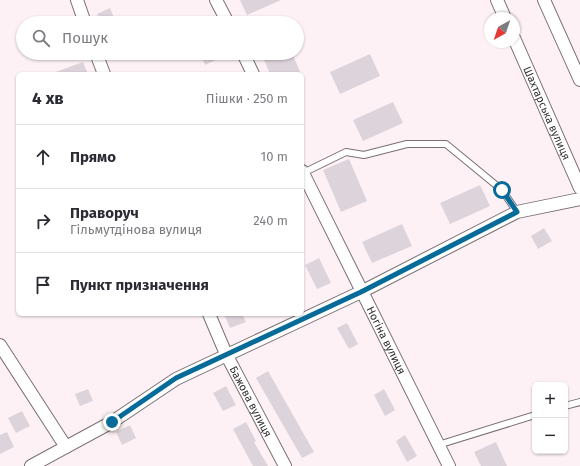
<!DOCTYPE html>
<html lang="uk">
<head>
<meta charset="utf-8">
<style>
  body { margin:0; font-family:"Fira Sans",sans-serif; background:#f2f2f3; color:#2b2b33 }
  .controls { position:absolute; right:12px; bottom:12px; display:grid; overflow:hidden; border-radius:6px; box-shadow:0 1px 3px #0004 }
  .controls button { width:36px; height:36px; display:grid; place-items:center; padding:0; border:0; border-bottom:1px solid #e1e1e2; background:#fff; color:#2b2b33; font:20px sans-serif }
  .compass { position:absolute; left:484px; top:12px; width:36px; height:36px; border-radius:50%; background:#fff; box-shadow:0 1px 3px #0004; rotate:220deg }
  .stop { position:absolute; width:12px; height:12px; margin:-9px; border:3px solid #066b99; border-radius:50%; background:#fff }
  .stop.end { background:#066b99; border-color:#fff; box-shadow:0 1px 4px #0008 }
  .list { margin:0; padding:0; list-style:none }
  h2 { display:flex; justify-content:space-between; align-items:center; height:52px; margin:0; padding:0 16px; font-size:17px }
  h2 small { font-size:13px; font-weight:400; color:#7c7c81 }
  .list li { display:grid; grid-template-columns:26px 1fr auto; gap:12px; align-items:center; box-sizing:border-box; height:64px; padding:0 16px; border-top:1px solid #e1e1e2 }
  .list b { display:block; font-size:15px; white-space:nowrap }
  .list p { margin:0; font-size:13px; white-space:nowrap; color:#7c7c81 }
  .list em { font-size:13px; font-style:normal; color:#7c7c81 }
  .icon { flex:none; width:22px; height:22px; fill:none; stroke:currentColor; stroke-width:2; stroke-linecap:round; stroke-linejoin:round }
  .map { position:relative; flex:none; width:580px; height:466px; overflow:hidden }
  .search { position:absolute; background:#fff; box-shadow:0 1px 3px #0004; left:16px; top:16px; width:288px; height:44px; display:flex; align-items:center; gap:10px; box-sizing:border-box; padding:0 14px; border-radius:22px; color:#7c7c81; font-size:15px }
  .panel { position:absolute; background:#fff; box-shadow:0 1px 3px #0004; left:16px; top:72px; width:288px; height:244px; border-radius:6px }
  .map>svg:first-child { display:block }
  .building { fill:#ddd4db }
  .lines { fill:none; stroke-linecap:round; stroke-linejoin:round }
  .lane-casing { stroke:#7a7074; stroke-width:8 }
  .street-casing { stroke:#7a7074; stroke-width:14 }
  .lane { stroke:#fff; stroke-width:6 }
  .street { stroke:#fff; stroke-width:12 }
  .route { stroke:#066b99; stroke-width:5 }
  .labels { text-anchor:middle; stroke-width:3; stroke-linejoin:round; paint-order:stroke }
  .street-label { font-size:11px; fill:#353032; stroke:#fff }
</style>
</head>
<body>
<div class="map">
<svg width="580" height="466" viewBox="0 0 580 466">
  <rect width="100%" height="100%" fill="#fdf1f5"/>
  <!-- building -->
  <path class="building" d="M240 0H281L247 15Z
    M110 8 116 23H101L97 14Z
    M200 53H231L205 65Z
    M261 53H292L301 74H270Z
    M370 54 380 76 340 94 330 72Z
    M83 62 88 74H54L53 73Z
    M393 102 403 123 363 141 353 120Z
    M349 159 367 201 341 212 323 170Z
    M480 185 490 206 450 224 440 203Z
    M402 224 412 246 372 263 362 242Z
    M544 228 552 241 538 249 531 236Z
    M319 258 331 283 317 289 305 265Z
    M224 314H242L246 322 230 328Z
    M347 323 358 344 349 349 337 328Z
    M268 371 314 452 302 458 256 378Z
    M226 386 236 405 223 411 213 393Z
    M88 389 93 401 80 406 75 394Z
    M384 389 395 410 385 416 374 395Z
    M22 411 30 426 16 433 8 418Z
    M246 422 256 441 254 442 268 466H253L233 429Z
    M130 425 136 438 122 445 116 432Z
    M7 432 14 447 0 454V435Z
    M405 435 417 456 407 462 396 441Z
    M496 442 507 466H481L474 452Z"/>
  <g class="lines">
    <!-- lane casing -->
    <g class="lane-casing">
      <path id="lane" d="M303 173 346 152 364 155 407 144H446L502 190 517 212
        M565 406 580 402
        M438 445 535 415"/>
    </g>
    <!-- street casing -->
    <g class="street-casing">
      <g id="street">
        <path d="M77 0 85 23"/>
        <path d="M216 0 228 23"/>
        <path d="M497 0 505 18"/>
        <path d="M544 0 580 80"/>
        <path id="s1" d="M514 38 580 188"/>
        <path d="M96 53 104 74"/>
        <path d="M243 53 253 74"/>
        <path id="s2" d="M302 171 449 466"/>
        <path id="s3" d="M209 314 226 354 285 466"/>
        <path d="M0 345 66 447"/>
        <path d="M31 466 112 422 176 379 361 292 517 212 580 199"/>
      </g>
    </g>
    <!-- lane -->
    <use href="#lane" class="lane"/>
    <!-- street -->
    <use href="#street" class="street"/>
  </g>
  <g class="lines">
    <!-- route -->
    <path class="route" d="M112 422 176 378 361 292 517 212 502 190"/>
  </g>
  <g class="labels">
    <!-- street labels -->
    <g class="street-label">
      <text dy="4" stroke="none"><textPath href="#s1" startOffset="82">Шахтарська вулиця</textPath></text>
      <text dy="4" stroke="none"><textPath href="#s2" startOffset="189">Ногіна вулиця</textPath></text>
      <text dy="4" stroke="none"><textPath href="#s3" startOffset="97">Бажова вулиця</textPath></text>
    </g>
  </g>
</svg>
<div class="controls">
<button>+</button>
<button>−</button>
</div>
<svg class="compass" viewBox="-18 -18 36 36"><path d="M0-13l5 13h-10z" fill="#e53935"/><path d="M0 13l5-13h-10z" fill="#7c7c81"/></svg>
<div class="stop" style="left:502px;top:190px"></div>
<div class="stop end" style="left:112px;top:422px"></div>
<div class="search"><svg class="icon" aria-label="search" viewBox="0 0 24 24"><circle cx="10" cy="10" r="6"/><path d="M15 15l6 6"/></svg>Пошук</div>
<section class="panel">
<h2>4 хв<small>Пішки · 250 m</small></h2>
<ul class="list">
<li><svg class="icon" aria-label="ahead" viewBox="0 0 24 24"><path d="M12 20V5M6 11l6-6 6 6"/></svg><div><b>Прямо</b></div><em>10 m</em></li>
<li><svg class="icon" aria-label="right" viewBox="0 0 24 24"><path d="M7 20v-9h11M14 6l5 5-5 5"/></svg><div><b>Праворуч</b><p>Гільмутдінова вулиця</p></div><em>240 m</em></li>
<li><svg class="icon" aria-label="arrive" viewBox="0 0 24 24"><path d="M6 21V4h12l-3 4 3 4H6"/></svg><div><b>Пункт призначення</b></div></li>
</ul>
</section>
</div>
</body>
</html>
